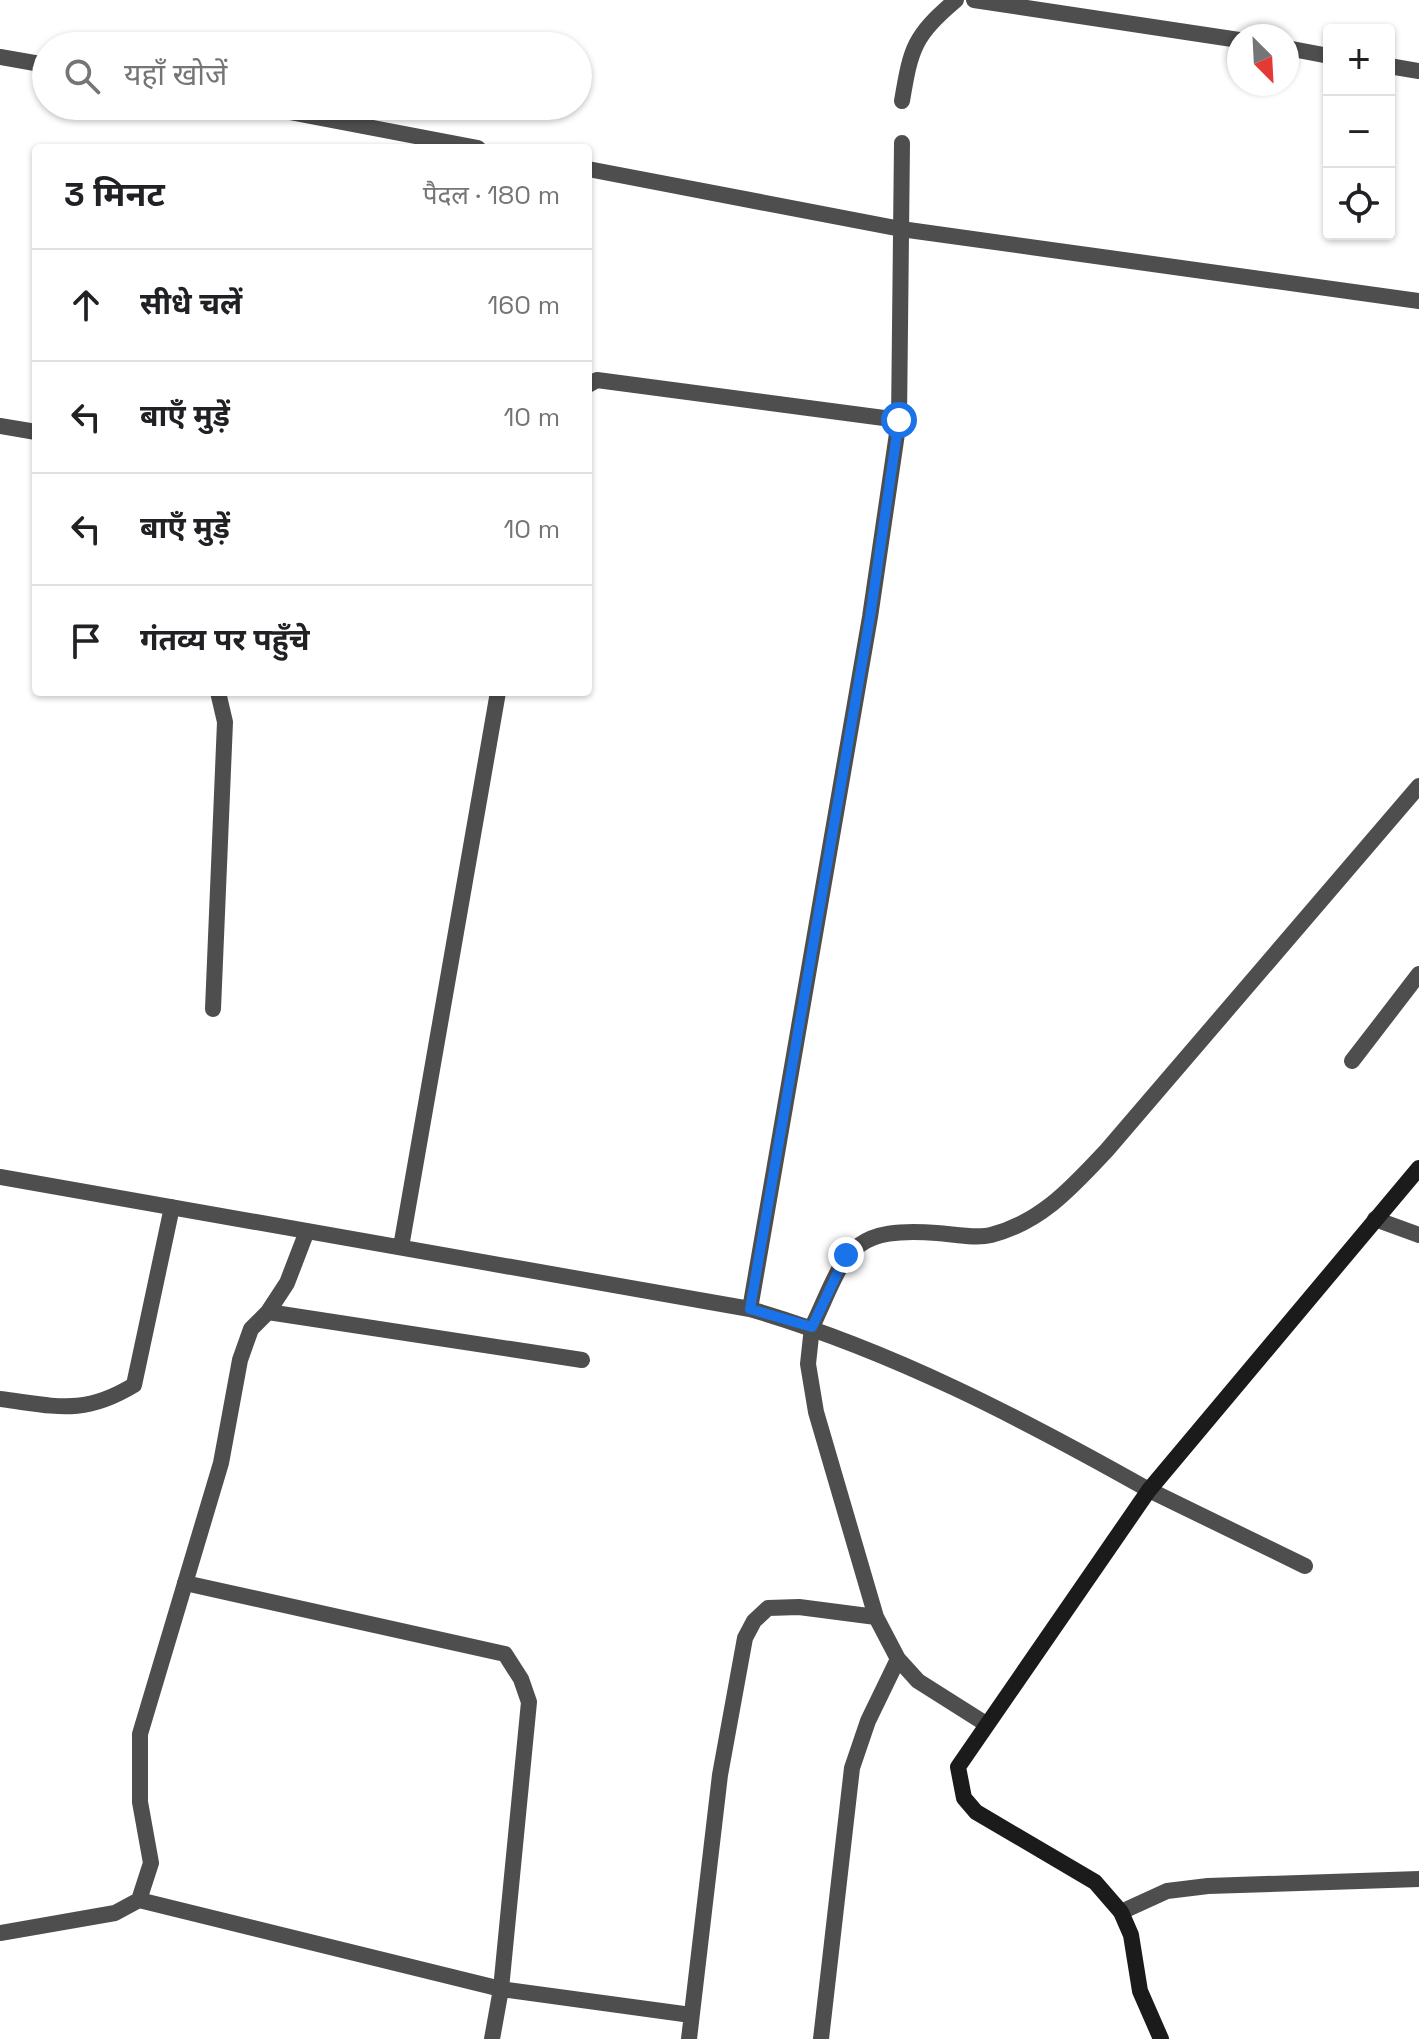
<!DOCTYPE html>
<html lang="hi">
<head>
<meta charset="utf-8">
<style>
  body { margin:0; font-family:"Space Grotesk","Noto Sans Devanagari",sans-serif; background:#f6f6f6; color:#202124 }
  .controls { position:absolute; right:24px; top:24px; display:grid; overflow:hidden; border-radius:8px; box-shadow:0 2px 6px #0004 }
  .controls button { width:72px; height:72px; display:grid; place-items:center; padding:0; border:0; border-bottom:2px solid #e0e0e0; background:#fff; color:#202124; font:40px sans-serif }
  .compass { position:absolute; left:1227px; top:24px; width:72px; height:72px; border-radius:50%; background:#fff; box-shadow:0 2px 6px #0004; rotate:156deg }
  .stop { position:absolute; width:24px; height:24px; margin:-18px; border:6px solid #1a73e8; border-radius:50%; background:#fff }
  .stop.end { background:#1a73e8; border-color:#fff; box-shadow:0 2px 8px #0008 }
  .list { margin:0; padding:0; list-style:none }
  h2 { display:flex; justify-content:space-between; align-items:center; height:104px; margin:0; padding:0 32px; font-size:34px }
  h2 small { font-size:26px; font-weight:400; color:#757577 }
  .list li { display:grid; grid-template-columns:52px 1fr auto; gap:24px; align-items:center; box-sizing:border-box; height:112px; padding:0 32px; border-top:2px solid #e0e0e0 }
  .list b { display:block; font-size:30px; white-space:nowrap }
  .list em { font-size:26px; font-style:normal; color:#757577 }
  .icon { flex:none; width:44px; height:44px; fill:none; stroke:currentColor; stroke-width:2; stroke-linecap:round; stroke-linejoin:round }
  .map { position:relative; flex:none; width:1419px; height:2039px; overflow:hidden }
  .search { position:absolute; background:#fff; box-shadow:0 2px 6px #0004; left:32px; top:32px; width:560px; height:88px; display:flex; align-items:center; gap:20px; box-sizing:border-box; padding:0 28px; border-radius:44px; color:#757577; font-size:30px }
  .panel { position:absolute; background:#fff; box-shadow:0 2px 6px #0004; left:32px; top:144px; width:560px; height:552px; border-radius:8px }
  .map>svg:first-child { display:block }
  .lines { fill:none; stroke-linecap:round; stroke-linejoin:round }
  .lane { stroke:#4e4e4e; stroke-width:16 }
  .street { stroke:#4e4e4e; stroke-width:16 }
  .secondary { stroke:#1b1b1b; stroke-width:16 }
  .route { stroke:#1a73e8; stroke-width:10 }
</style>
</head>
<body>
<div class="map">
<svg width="1419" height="2039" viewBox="0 0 1419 2039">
  <rect width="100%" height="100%" fill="#fff"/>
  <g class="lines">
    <!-- lane -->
    <path class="lane" d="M0 57 46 65
      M902 101C911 47 914 36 956 0
      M258 106 478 148
      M588 169 901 229 1419 301
      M588 385 597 380 899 420
      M0 426 36 432
      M213 1009 225 722 218 692
      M0 1177 750 1309C891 1350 1021 1418 1149 1490
      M401 1247 498 692
      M750 1309 870 617 899 420 902 143
      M268 1312 582 1360
      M812 1327C846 1255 846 1226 937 1233 953 1234 976 1239 991 1235 1042 1222 1073 1186 1107 1150L1419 786
      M0 1399C56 1406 83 1416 134 1385L172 1207
      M0 1933 115 1913 139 1900 151 1863 140 1802V1734L221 1463 240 1360 251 1329 268 1312 287 1283 307 1231"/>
    <!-- street -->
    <path class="street" d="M974 0 1239 40
      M1287 48 1329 56
      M1389 66 1419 71
      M1352 1061 1419 974
      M1375 1219 1419 1235
      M812 1327 808 1364 816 1412 876 1617 898 1659 918 1681 986 1724
      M1149 1490 1305 1566
      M185 1583 505 1654 521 1679 529 1702 501 1989 492 2039
      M139 1900 501 1989 691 2015
      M1121 1912 1167 1891 1208 1886 1419 1879
      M689 2039 720 1775 745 1638 754 1621 768 1608 799 1607 876 1617
      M821 2039 852 1768 868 1721 898 1659"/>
    <!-- secondary -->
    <path class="secondary" d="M1161 2039 1140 1991 1131 1935 1121 1912 1095 1882 976 1812 964 1798 958 1767 1149 1490 1419 1168"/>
  </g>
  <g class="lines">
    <!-- route -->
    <path class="route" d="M846 1255 812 1327 750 1309 870 617 899 420"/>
  </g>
</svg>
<div class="controls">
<button>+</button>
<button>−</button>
<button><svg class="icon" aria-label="locate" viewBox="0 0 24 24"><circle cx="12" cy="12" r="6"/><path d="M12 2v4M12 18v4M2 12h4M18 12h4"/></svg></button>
</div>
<svg class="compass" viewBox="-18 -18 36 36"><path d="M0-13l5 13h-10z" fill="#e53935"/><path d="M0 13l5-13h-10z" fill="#757577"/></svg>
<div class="stop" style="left:899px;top:420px"></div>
<div class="stop end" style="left:846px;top:1255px"></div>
<div class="search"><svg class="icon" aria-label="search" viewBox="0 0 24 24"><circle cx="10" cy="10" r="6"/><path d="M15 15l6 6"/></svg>यहाँ खोजें</div>
<section class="panel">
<h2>3 मिनट<small>पैदल · 180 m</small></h2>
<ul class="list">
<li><svg class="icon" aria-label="ahead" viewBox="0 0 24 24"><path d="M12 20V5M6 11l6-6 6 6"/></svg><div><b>सीधे चलें</b></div><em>160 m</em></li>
<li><svg class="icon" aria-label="left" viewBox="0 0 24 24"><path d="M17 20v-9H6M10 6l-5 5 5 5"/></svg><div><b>बाएँ मुड़ें</b></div><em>10 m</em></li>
<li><svg class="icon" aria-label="left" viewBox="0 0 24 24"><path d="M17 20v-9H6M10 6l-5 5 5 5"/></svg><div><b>बाएँ मुड़ें</b></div><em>10 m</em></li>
<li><svg class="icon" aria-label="arrive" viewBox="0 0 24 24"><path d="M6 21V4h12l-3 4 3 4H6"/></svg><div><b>गंतव्य पर पहुँचे</b></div></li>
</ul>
</section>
</div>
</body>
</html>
